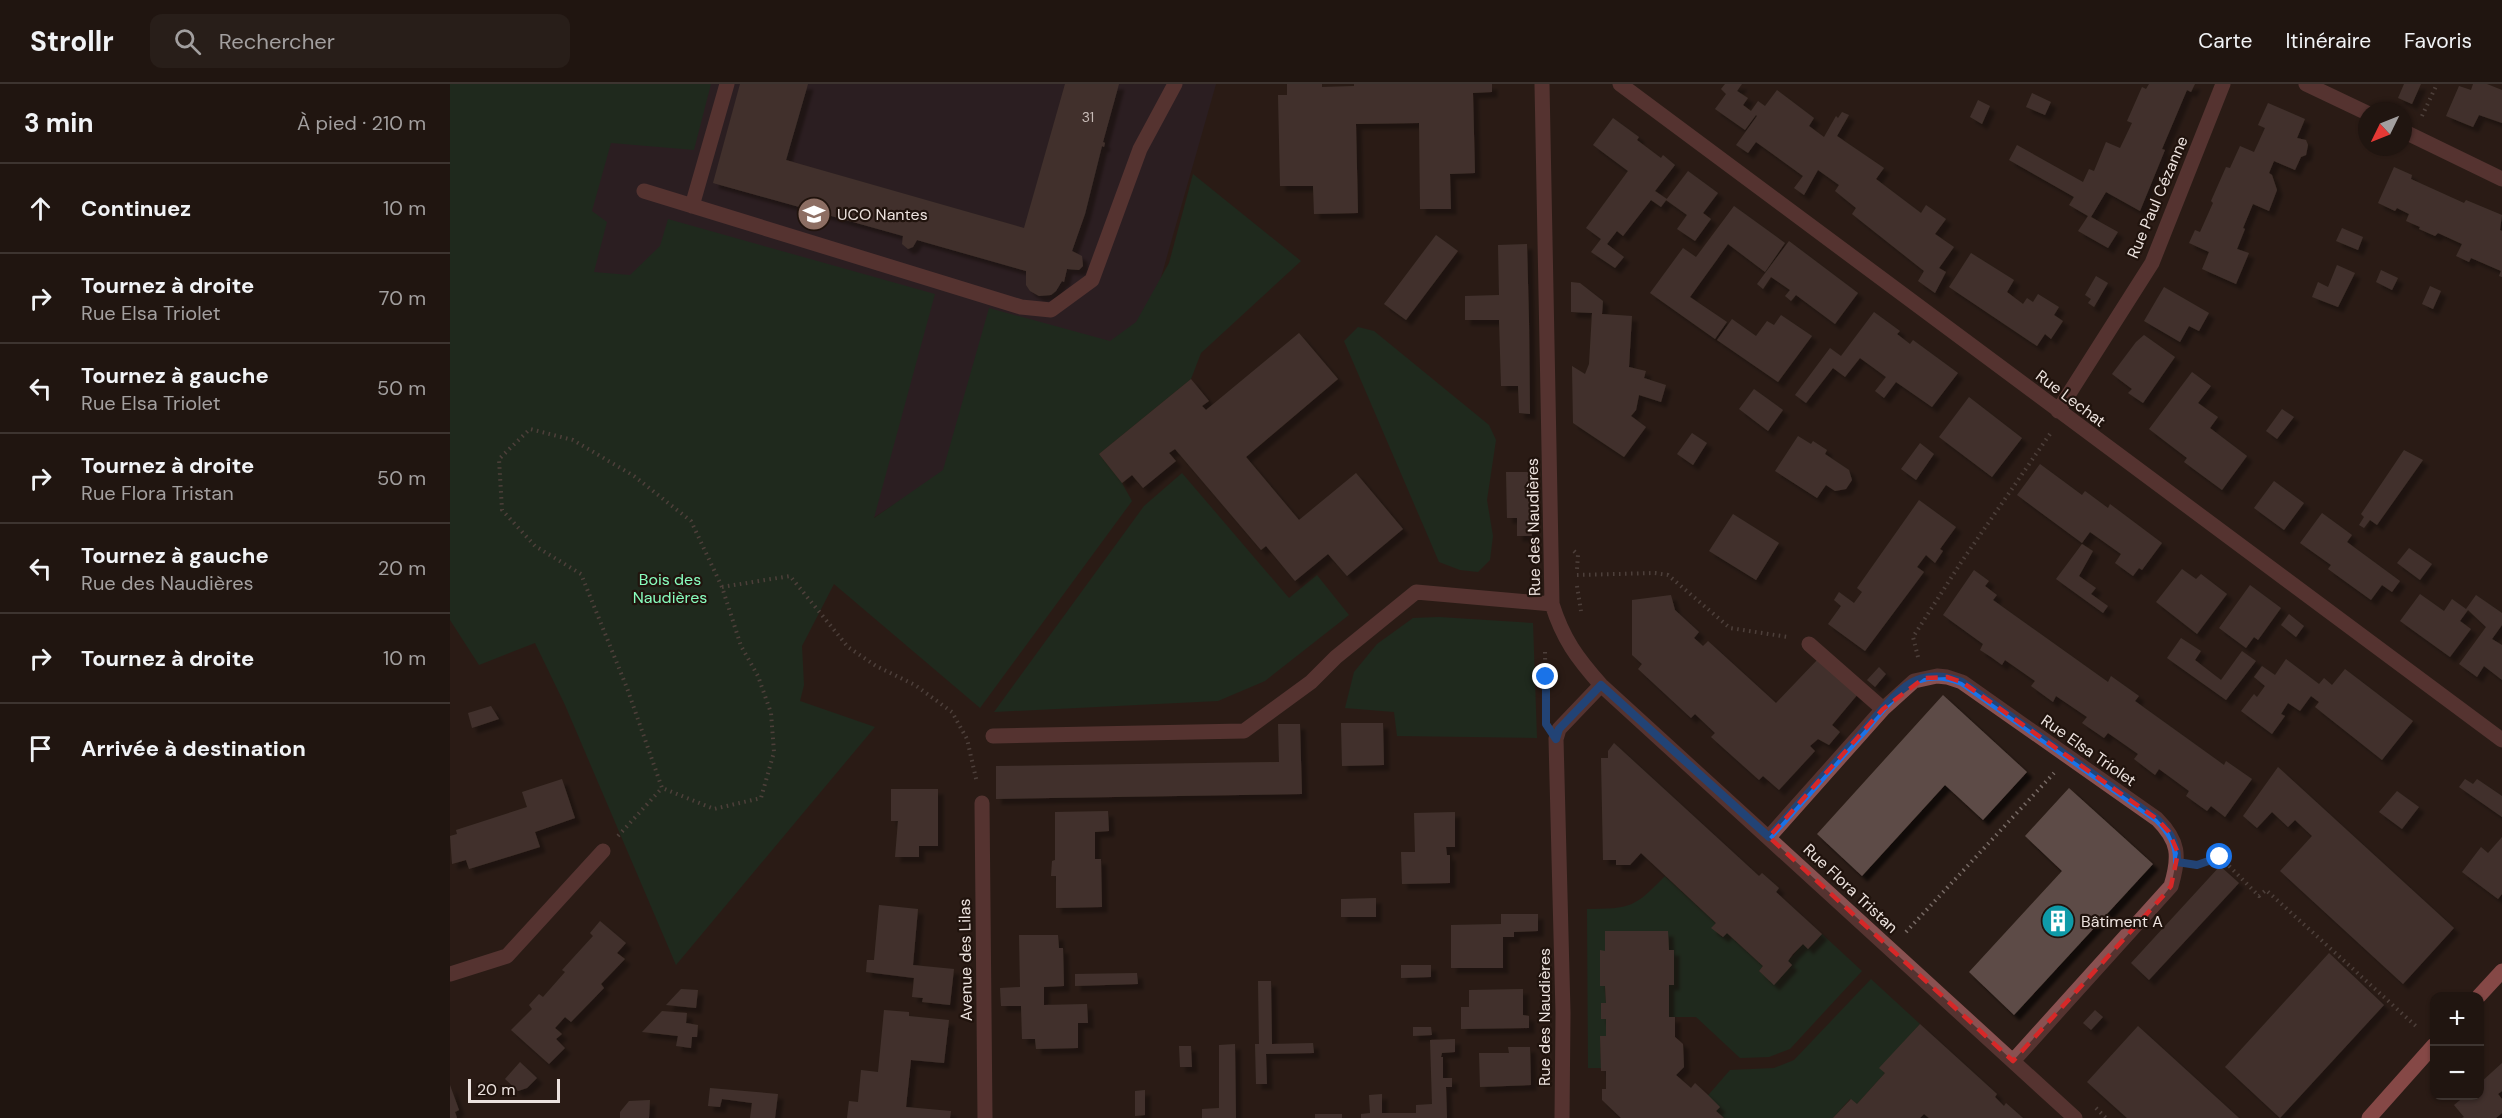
<!DOCTYPE html>
<html lang="fr">
<head>
<meta charset="utf-8">
<style>
  body { margin:0; font-family:"DM Sans",sans-serif; background:#281e19; color:#f1f3f6 }
  .controls { position:absolute; right:18px; bottom:18px; display:grid; overflow:hidden; border-radius:12px; box-shadow:0 2px 4px #0004 }
  .controls button { width:54px; height:54px; display:grid; place-items:center; padding:0; border:0; border-bottom:2px solid #3d3430; background:#201510; color:#f1f3f6; font:30px sans-serif }
  .compass { position:absolute; left:1908px; top:18px; width:54px; height:54px; border-radius:50%; background:#201510; box-shadow:0 2px 4px #0004; rotate:227deg }
  .scale { position:absolute; left:18px; bottom:15px; width:92px; box-sizing:border-box; padding-left:6px; border:3px solid #ece2de; border-top:0; font-size:16px; line-height:21px; white-space:nowrap; color:#ece2de; -webkit-text-stroke:4px #20130d; paint-order:stroke }
  .stop { position:absolute; width:18px; height:18px; margin:-14px; border:4px solid #1a73e8; border-radius:50%; background:#fff }
  .stop.end { background:#1a73e8; border-color:#fff; box-shadow:0 2px 6px #0008 }
  .list { margin:0; padding:0; list-style:none }
  h2 { display:flex; justify-content:space-between; align-items:center; height:78px; margin:0; padding:0 24px; font-size:26px }
  h2 small { font-size:20px; font-weight:400; color:#a29f9f }
  .list li { display:grid; grid-template-columns:39px 1fr auto; gap:18px; align-items:center; box-sizing:border-box; height:90px; padding:0 24px; border-top:2px solid #3d3430 }
  .list b { display:block; font-size:22px; white-space:nowrap }
  .list p { margin:0; font-size:20px; white-space:nowrap; color:#a29f9f }
  .list em { font-size:20px; font-style:normal; color:#a29f9f }
  .icon { flex:none; width:33px; height:33px; fill:none; stroke:currentColor; stroke-width:2; stroke-linecap:round; stroke-linejoin:round }
  .map { position:relative; flex:none; width:2052px; height:1034px; overflow:hidden }
  header { display:flex; align-items:center; gap:36px; box-sizing:border-box; height:84px; padding:0 30px; background:#201510; border-bottom:2px solid #3d3430 }
  header strong { font-size:28px }
  nav { display:flex; gap:33px; margin-inline-start:auto; font-size:21px }
  .search { width:420px; height:54px; background:#281e19; display:flex; align-items:center; gap:15px; box-sizing:border-box; padding:0 21px; border-radius:12px; color:#a29f9f; font-size:22px }
  main { display:flex }
  aside { flex:1; background:#201510 }
  .map>svg:first-child { display:block }
  .education { fill:#2e2230 }
  .green { fill:#133a26 }
  .building { fill:#5d4c46; filter:url(#shadow) }
  .lines { fill:none; stroke-linecap:round; stroke-linejoin:round }
  .path { stroke:#796c67; stroke-width:4; stroke-dasharray:1.5 4.5; stroke-linecap:butt }
  .minor { stroke:#895151; stroke-width:15 }
  .major { stroke:#f47f82; stroke-width:15 }
  .route { stroke:#1a73e8; stroke-width:8 }
  .marked { fill:none; stroke:#d62828; stroke-width:4.5; stroke-dasharray:12 8; stroke-linejoin:round }
  .labels { text-anchor:middle; stroke-width:4.5; stroke-linejoin:round; paint-order:stroke }
  .number-label { font-size:14px; fill:#c8bcb8 }
  .street-label { font-size:16px; fill:#ece2de; stroke:#20130d }
  .poi-label { font-size:16px; fill:#ece2de; stroke:#20130d; text-anchor:start }
  .park-label { font-size:16px; fill:#88fdbe; stroke:#20130d }
</style>
</head>
<body>
<header>
<strong>Strollr</strong>
<div class="search"><svg class="icon" aria-label="search" viewBox="0 0 24 24"><circle cx="10" cy="10" r="6"/><path d="M15 15l6 6"/></svg>Rechercher</div>
<nav><a>Carte</a><a>Itinéraire</a><a>Favoris</a></nav>
</header>
<main>
<aside>
<h2>3 min<small>À pied · 210 m</small></h2>
<ul class="list">
<li><svg class="icon" aria-label="ahead" viewBox="0 0 24 24"><path d="M12 20V5M6 11l6-6 6 6"/></svg><div><b>Continuez</b></div><em>10 m</em></li>
<li><svg class="icon" aria-label="right" viewBox="0 0 24 24"><path d="M7 20v-9h11M14 6l5 5-5 5"/></svg><div><b>Tournez à droite</b><p>Rue Elsa Triolet</p></div><em>70 m</em></li>
<li><svg class="icon" aria-label="left" viewBox="0 0 24 24"><path d="M17 20v-9H6M10 6l-5 5 5 5"/></svg><div><b>Tournez à gauche</b><p>Rue Elsa Triolet</p></div><em>50 m</em></li>
<li><svg class="icon" aria-label="right" viewBox="0 0 24 24"><path d="M7 20v-9h11M14 6l5 5-5 5"/></svg><div><b>Tournez à droite</b><p>Rue Flora Tristan</p></div><em>50 m</em></li>
<li><svg class="icon" aria-label="left" viewBox="0 0 24 24"><path d="M17 20v-9H6M10 6l-5 5 5 5"/></svg><div><b>Tournez à gauche</b><p>Rue des Naudières</p></div><em>20 m</em></li>
<li><svg class="icon" aria-label="right" viewBox="0 0 24 24"><path d="M7 20v-9h11M14 6l5 5-5 5"/></svg><div><b>Tournez à droite</b></div><em>10 m</em></li>
<li><svg class="icon" aria-label="arrive" viewBox="0 0 24 24"><path d="M6 21V4h12l-3 4 3 4H6"/></svg><div><b>Arrivée à destination</b></div></li>
</ul>
</aside>
<div class="map">
<svg width="2052" height="1034" viewBox="0 0 2052 1034">
  <defs>
    <filter id="shadow"><feDropShadow dx="5.5" dy="5.5" stdDeviation="1.5" flood-color="#0009"/></filter>
  </defs>
  <rect width="100%" height="100%" fill="#2a1c16"/>
  <!-- education -->
  <path class="education" d="M0 0H766L692 260 423 434 427 416 0 284Z"/>
  <!-- green -->
  <path class="green" d="M0 0H261L244 66 161 59 142 127 157 138 144 188 180 191 210 162 218 135 485 210 424 434 493 386 539 224 660 257 686 238 719 179 743 90 851 177 751 269 741 295 649 370 672 399 682 417 530 624 384 500 352 562 354 601 350 617 425 643 226 881 115 621 85 559 29 581 0 536Z
    M908 243 924 247 1039 341 1046 356 1037 416 1043 452 1040 476 1028 488 1010 486 989 478 894 257Z
    M732 389 839 514 867 491 899 531 815 597 768 617 544 628 694 422Z
    M989 533 1083 539 1087 654 947 652 944 628 895 624 904 588 927 560 963 534Z
    M1215 792 1266 839 1262 844 1272 853 1277 849 1313 882 1309 887 1324 900 1342 881 1338 877 1353 860 1359 865 1372 850 1412 887 1340 965 1319 973 1290 974 1246 933H1219L1218 847H1155V867H1150V901L1155 902 1156 919H1151V935H1156V952L1150 953 1151 984H1138L1137 825C1181 825 1185 823 1215 792Z
    M1421 895 1470 940 1430 984 1435 989 1407 1020 1400 1015 1383 1034H1274L1254 1016 1280 986 1324 984 1344 976Z"/>
  <!-- building -->
  <path class="building" d="M290 0H358L336 76 574 144 615 0H669L653 58 655 59 654 63 652 62 635 130 622 167 632 172 633 182 629 186 617 185 614 198 612 197 606 207 601 211 589 212 580 207 576 201V187L467 156 463 163 458 165 452 160 453 152 263 99Z
    M837 0H872V3L904 2V0H1042V8L1023 9 1025 89 1000 90 1001 125H970L969 39 906 40 908 129 864 130 863 102H830L828 11H837Z
    M1275 0H1292L1287 7 1298 14 1293 21 1301 27 1308 17 1315 22 1327 6 1364 34 1359 42 1374 53 1386 32 1388 34 1392 28 1399 31 1387 52 1434 84 1426 95 1471 129 1476 121 1496 135 1485 150 1504 163 1489 184 1496 188 1485 209 1468 197 1474 187 1402 130 1406 124 1385 107 1389 101 1368 86 1354 111 1344 104 1353 92 1306 58 1298 69 1286 61 1307 32 1306 31 1295 46 1265 25 1276 10 1271 5Z
    M1699 0H1745L1741 8 1737 6 1712 65 1715 66 1690 127 1656 108 1641 133 1668 148 1658 164 1628 147 1638 132 1619 121 1624 113 1559 76 1567 61 1633 98 1639 85 1644 87 1656 58 1670 64 1682 39 1677 37 1692 3 1696 5Z
    M1954 0H1971L1962 20 1948 14Z
    M2023 0H2037L2052 6V39L2029 31 2023 43 1996 32 2009 2 2021 6Z
    M1582 9 1601 18 1595 31 1576 23Z
    M1528 16 1540 22 1532 40 1520 33Z
    M1818 19 1855 35 1847 54 1856 56 1858 61 1856 71 1851 73 1845 86 1824 77 1819 89 1822 91 1827 106 1819 127 1803 120 1793 144 1795 145 1787 165 1799 169 1786 200 1752 185 1759 168 1739 159 1745 146 1750 148 1763 119 1761 117 1776 83 1780 84 1790 62 1804 68 1815 44 1808 41Z
    M1163 34 1189 53 1187 56 1211 74 1213 71 1225 81 1205 107 1217 115 1211 123 1201 116 1173 152 1167 147 1157 160 1174 173 1165 184 1141 168 1151 155 1136 144 1178 87 1143 61Z
    M1944 83 1962 91 1961 95 2014 119 2016 116 2052 131 2050 146 2052 147V193L2049 192 2051 187 2021 174 2019 178 2006 172 2012 160 1988 149 1985 152 1969 145 1970 143 1956 137 1959 130 1947 124 1945 127 1928 119Z
    M1238 87 1268 109 1253 129 1261 135 1245 157 1227 145 1237 131 1216 116Z
    M1284 122 1335 159 1315 188 1278 160 1266 177 1240 213 1277 238 1265 255 1200 209 1233 164 1246 173Z
    M1892 144 1913 153 1908 166 1886 157Z
    M986 151 1008 167 956 236 934 220Z
    M1339 157 1408 209 1385 240 1346 211 1341 217 1335 212 1340 206 1321 193 1313 205 1307 200Z
    M1077 160 1079 237 1080 330 1069 329 1068 302H1051L1049 236H1015V212L1049 211 1048 161Z
    M1521 169 1564 196 1557 208 1573 220 1577 214 1583 218 1588 210 1609 223 1604 231 1613 237 1601 255 1595 250 1587 262 1499 203Z
    M1887 181 1905 189 1888 223 1862 213 1868 198 1878 203Z
    M1931 186 1948 194 1942 206 1926 198Z
    M1646 192 1658 199 1644 223 1638 219 1641 215 1635 211Z
    M1121 198 1130 199 1153 217 1152 230 1182 232 1179 283 1196 287 1194 294 1216 301 1211 318 1189 311 1186 326 1181 332 1196 343 1174 373 1123 339 1122 282 1135 290 1139 280 1142 229 1121 228Z
    M1980 202 1991 207 1983 225 1972 220Z
    M1714 203 1759 229 1749 247 1739 242 1730 258 1694 237Z
    M1424 228 1450 247 1447 250 1460 260 1463 256 1508 289 1482 323 1446 298 1434 314 1425 307 1436 293 1410 274 1395 293 1383 284 1356 319 1345 311 1380 264 1391 272Z
    M1331 231 1362 252 1328 298 1267 256 1282 235 1306 252 1317 237 1324 241Z
    M849 249 888 295 796 373 849 436 906 389 953 445 897 492 878 470 845 497 816 462 811 466 725 365 719 369 726 377 693 404 682 391 672 399 649 370 741 295 759 317 752 322 756 326Z
    M1694 251 1725 273 1693 319 1678 309 1682 305 1662 290 1686 258Z
    M1742 288 1761 302 1748 319 1768 333 1760 344 1797 372 1772 406 1734 378 1737 374 1699 345Z
    M1304 305 1333 326 1318 347 1289 325Z
    M1519 313 1572 354 1542 393 1489 353Z
    M1832 325 1844 333 1827 355 1816 347Z
    M1242 349 1257 359 1243 381 1227 370Z
    M1348 352 1361 360 1363 357 1377 366 1375 370 1399 386 1402 396 1396 405 1385 407 1376 401 1367 414 1325 387Z
    M1470 359 1484 370 1466 396 1451 385Z
    M1954 366 1973 376 1927 441 1920 436 1914 444 1909 441 1914 433 1911 430Z
    M1590 380 1632 411 1635 407 1658 424 1660 420 1712 459 1692 486 1689 484 1683 492 1665 479 1671 470 1640 448 1632 459 1567 411Z
    M1056 388H1081L1082 452H1067V434H1057Z
    M1824 397 1854 419 1834 446 1804 424Z
    M1469 416 1506 443 1490 465 1493 467 1485 479 1476 471 1467 483 1474 488 1415 567 1378 540 1391 522 1384 516 1389 508 1404 519 1412 508 1407 504Z
    M1872 429 1902 451 1897 458 1950 497 1942 508 1932 501 1921 516 1878 485 1881 481 1850 459Z
    M1283 430 1329 459 1306 496 1259 467Z
    M1632 460 1643 467 1629 492 1646 504 1641 510 1658 522 1653 529 1606 495Z
    M1959 464 1982 480 1970 496 1947 479Z
    M1732 485 1746 495 1751 490 1777 510 1747 550 1706 518Z
    M1524 486 1539 497 1535 502 1547 511 1543 516 1658 598 1661 592 1689 612 1685 617 1774 681 1776 677 1802 695 1775 733 1761 722 1757 727 1736 712 1739 707 1709 685 1705 691 1684 675 1688 670 1658 649 1654 654 1632 639 1637 633 1606 612 1603 618 1581 602 1585 597 1555 576 1552 581 1541 573 1530 566 1533 560 1493 531Z
    M1800 501 1831 524 1808 556 1804 553 1796 564 1769 544Z
    M1970 510 1994 527 2002 515 2016 525 2026 511 2052 529V541L2042 555 2052 561V596L2034 582 2027 593 2009 580 2036 543 2018 526 2010 537 2021 545 2000 573 1950 537Z
    M1221 511 1225 526 1249 548 1244 554 1253 562 1258 557 1326 619 1369 574 1408 610 1382 641 1390 648 1379 661 1368 655 1360 662 1365 667 1329 706 1313 692 1309 696 1261 653 1265 649 1245 630 1241 634 1188 585 1192 580 1182 571V516Z
    M1839 530 1854 542 1846 553 1831 541Z
    M1731 554 1751 567 1745 576 1771 596 1792 567 1806 577 1776 616 1717 574Z
    M1836 575 1869 600 1874 594 1882 601 1895 585 1963 637 1932 676 1865 623 1869 618 1861 612 1850 627 1838 619 1831 630 1835 632 1822 650 1791 627 1804 610 1807 613 1815 602 1804 593 1812 582 1825 591Z
    M1429 583 1436 590 1425 603 1417 596Z
    M1493 611 1577 688 1533 736 1495 701 1412 792 1367 750Z
    M41 622 49 635 22 644 18 629Z
    M891 639H933L934 681 892 682Z
    M828 640H850L852 710 546 715V682L829 678Z
    M1164 659 1309 792 1312 789 1329 804 1326 808 1372 850 1358 865 1353 860 1343 870 1338 877 1342 881 1324 901 1309 887 1313 882 1277 849 1273 853 1261 844 1266 839 1191 769 1180 781H1166V776H1153L1151 674H1158V667Z
    M1828 683 2004 844 1953 900 1830 787 1862 752 1845 736 1838 743 1822 728 1807 744 1793 732Z
    M112 695 125 734 85 748 90 763 19 785 16 776 2 780 0 752 7 750 6 746 77 723 72 708Z
    M2015 695 2023 700 2027 695 2052 712V733L2009 703Z
    M1619 704 1703 780 1564 931 1519 888 1612 787 1575 752Z
    M441 705H488V762H469V773H445L448 737H441Z
    M1947 707 1969 723 1952 745 1929 728Z
    M658 727 659 747 645 748V775H651L652 823 606 824V792H601L602 777 605 776V728Z
    M1005 728V763H996L997 771H1000V799L952 800 951 768H965L964 729Z
    M2052 753V810L2048 815 2012 788 2031 763 2038 769Z
    M1770 782 1789 799 1699 896 1681 879Z
    M926 814V833H891V815Z
    M429 821 468 825 463 881 504 885 500 921 472 918 473 914 462 913 464 894 416 888 417 876H424Z
    M1051 830H1088V847L1064 848V853H1053V884H1001V841L1051 840Z
    M150 837 176 859 167 869 175 875 151 900 154 904 121 938 115 933 105 944 112 950 106 955 115 964 99 980 61 946 82 925 79 921 89 910 93 913 115 888 112 886 143 852 140 849Z
    M1155 847H1218L1219 866H1224V901H1219V933H1225V953L1233 960 1234 983 1226 991 1241 1004 1245 999 1258 1011 1270 1023 1266 1027 1274 1034H1171L1152 1016V1005H1156V987H1151L1150 952H1156V935H1151V919H1156L1155 902H1150V866L1155 867Z
    M569 851H608L609 864H613L614 902 594 903V921L637 920 638 939H628V964L586 965 585 955H572L571 922H551L550 904 570 903Z
    M1879 869 1934 921 1830 1034 1775 983Z
    M951 881H981V893L951 894Z
    M687 889 688 900 625 902V890Z
    M808 897H821L822 960 863 959 864 969 816 970 817 1000H806L805 960H809Z
    M231 905 248 906 246 924 216 921Z
    M1073 905V931L1079 932V944L1011 945V923H1019V906Z
    M434 926 459 928V932L499 936 494 979 461 976 456 1023 501 1027 500 1034H397L399 1017 408 1018 411 986 428 988Z
    M1645 926 1653 933 1641 946 1633 939Z
    M212 927 237 929 236 939 248 941 247 953H242L241 964 226 962 228 952 192 948Z
    M1470 940 1547 1010 1545 1013 1554 1022 1556 1019 1573 1034H1479L1474 1030 1470 1034H1383L1401 1015 1407 1020 1435 989 1429 984Z
    M1688 942 1789 1034H1677L1637 998Z
    M963 943H981L982 951 963 952Z
    M1005 955V968L992 969 991 973H993V994H1002V1003H996L997 1034H911V1030L920 1029 919 1011 932 1010V1029H966V1021L982 1020 980 956Z
    M785 960 786 1034H752V1025L769 1024V961Z
    M729 962H741L742 983H730Z
    M1058 963H1080L1081 1001 1030 1003 1029 969H1059Z
    M70 978 87 994 77 1004 68 1007 55 995Z
    M2052 979V1007L2048 1010 2052 1015V1029L2046 1034H2012L2014 1033 2004 1021 2015 1012H2030V999Z
    M0 1001 9 1026 5 1028 7 1034H0Z
    M260 1004 328 1010 325 1034H300L302 1019 272 1015 270 1023 258 1022Z
    M695 1006V1031L685 1032V1007Z
    M200 1016 199 1034H170V1028L179 1017Z
    M865 1030H892V1034H865Z"/>
  <g class="lines">
    <!-- path -->
    <path class="path" d="M1972 32 1987 0
      M1124 467 1128 471 1127 485
      M1127 491 1205 489 1218 491 1280 544 1338 553
      M1127 502 1131 527
      M272 503 340 492 398 563 426 582 465 601 502 628 517 655 527 699
      M1095 568 1096 623
      M1468 573 1463 553 1512 477 1602 347
      M168 752 212 704 177 604 131 490 85 462 52 426 49 375 80 345 123 356 184 392 241 437 272 503 291 562 308 592 321 629 324 668 311 714 264 725 212 704
      M1748 780 1770 773 1809 812 1816 806 1968 944
      M1456 848 1604 689
      M1646 1024 1656 1034"/>
    <!-- minor -->
    <path class="minor" d="M1092 0 1102 520C1113 555 1127 574 1151 601L1625 1034
      M1170 0 2052 656
      M1856 0 1917 29
      M1953 47 2052 95
      M194 107 571 223 601 226 642 196 690 65 725 0
      M242 122 277 0
      M1608 327 1702 179 1773 0
      M1359 560 1433 625
      M543 652 794 647 861 598 886 573 966 508 1102 520
      M532 719 535 1034
      M1319 753 1433 625 1464 597 1487 592 1497 593 1512 598 1707 735C1729 757 1730 772 1721 802L1563 977
      M0 890 57 872 153 767
      M1112 1034 1113 929 1106 655 1109 645 1151 601"/>
    <!-- major -->
    <path class="major" d="M2029 912 2052 887
      M1919 1034 1984 961"/>
  </g>
  <g class="lines">
    <!-- route -->
    <path class="route" d="M1096 593V640L1106 655 1109 645 1151 601 1319 753C1350 719 1380 684 1411 650 1425 634 1448 603 1467 596 1483 590 1497 592 1512 598L1707 735C1719 747 1728 760 1727 778L1747 781 1770 773"/>
  </g>
  <!-- marked area -->
  <path d="M0 0H2052V1034H0ZM1497 593 1512 598 1707 735 1719 748 1728 769 1721 802 1713 812 1563 977 1319 753 1433 625 1474 594Z" fill="#2a1c16" fill-opacity=".55" fill-rule="evenodd"/>
  <path class="marked" d="M1497 593 1512 598 1707 735 1719 748 1728 769 1721 802 1713 812 1563 977 1319 753 1433 625 1474 594Z"/>
  <!-- icons -->
  <defs>
    <g id="university-disc" transform="scale(1.725)"><circle r="9.5" fill="#8d6e63" stroke="#20130d"/><path d="M0-5L7-2L0 1L-7-2ZM-4 1L0 2.5L4 1V4Q0 6-4 4Z" fill="#fff"/></g>
    <g id="building-disc" transform="scale(1.725)"><circle r="9.5" fill="#0f9aa8" stroke="#20130d"/><path d="M-4-6H4V6H1V3H-1V6H-4ZM-2.5-4.3h1.7v1.8h-1.7ZM.8-4.3h1.7v1.8H.8ZM-2.5-1h1.7V.8h-1.7ZM.8-1h1.7V.8H.8Z" fill="#fff"/></g>
  </defs>
  <g fill-rule="evenodd">
    <use href="#university-disc" x="364" y="130"/>
    <use href="#building-disc" x="1608" y="837"/>
  </g>
  <g class="labels">
    <!-- number labels -->
    <g class="number-label">
      <text x="638" y="38">31</text>
    </g>
    <!-- street labels -->
    <g class="street-label">
      <text transform="translate(1707 113) rotate(-67)" y="6">Rue Paul Cézanne</text>
      <text transform="translate(1621 314) rotate(37)" y="6">Rue Lechat</text>
      <text transform="translate(1083 443) rotate(-91)" y="6">Rue des Naudières</text>
      <text transform="translate(1639 666) rotate(35)" y="6">Rue Elsa Triolet</text>
      <text transform="translate(1401 804) rotate(43)" y="6">Rue Flora Tristan</text>
      <text transform="translate(515 876) rotate(-91)" y="6">Avenue des Lilas</text>
      <text transform="translate(1094 933) rotate(-90)" y="6">Rue des Naudières</text>
    </g>
    <!-- poi labels -->
    <g class="poi-label">
      <text x="387" y="136">UCO Nantes</text>
      <text x="1631" y="843">Bâtiment A</text>
    </g>
    <!-- park labels -->
    <g class="park-label">
      <text x="220" y="501">Bois des<tspan x="220" dy="18">Naudières</tspan></text>
    </g>
  </g>
</svg>
<div class="controls">
<button>+</button>
<button>−</button>
</div>
<svg class="compass" viewBox="-18 -18 36 36"><path d="M0-13l5 13h-10z" fill="#e53935"/><path d="M0 13l5-13h-10z" fill="#a29f9f"/></svg>
<div class="scale">20 m</div>
<div class="stop" style="left:1770px;top:773px"></div>
<div class="stop end" style="left:1096px;top:593px"></div>
</div>
</main>
</body>
</html>
